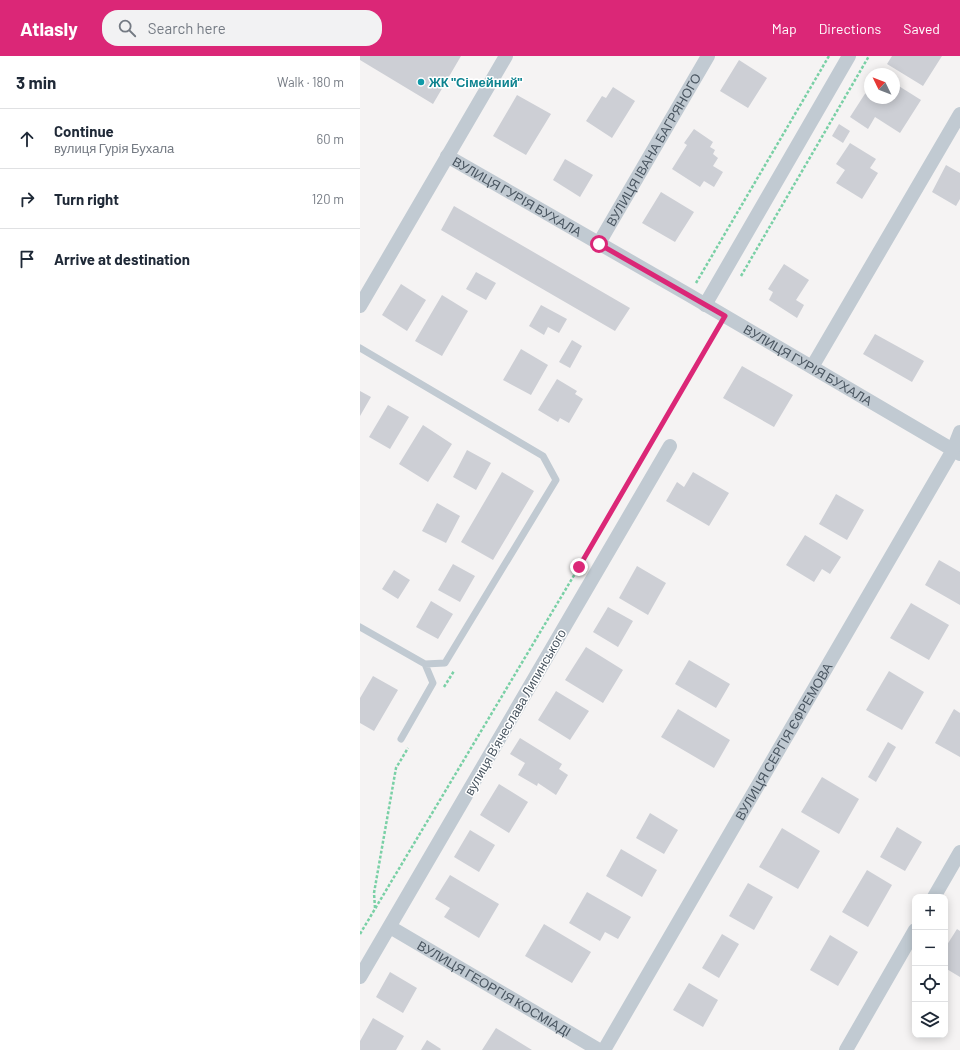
<!DOCTYPE html>
<html lang="en">
<head>
<meta charset="utf-8">
<style>
  body { margin:0; font-family:Barlow,sans-serif; background:#f2f2f3; color:#1f2937 }
  .controls { position:absolute; right:12px; bottom:12px; display:grid; overflow:hidden; border-radius:8px; box-shadow:0 2px 10px #0003 }
  .controls button { width:36px; height:36px; display:grid; place-items:center; padding:0; border:0; border-bottom:1px solid #e0e1e3; background:#fff; color:#1f2937; font:20px sans-serif }
  .compass { position:absolute; left:504px; top:12px; width:36px; height:36px; border-radius:50%; background:#fff; box-shadow:0 2px 10px #0003; rotate:313deg }
  .stop { position:absolute; width:12px; height:12px; margin:-9px; border:3px solid #db2777; border-radius:50%; background:#fff }
  .stop.end { background:#db2777; border-color:#fff; box-shadow:0 1px 4px #0008 }
  .list { margin:0; padding:0; list-style:none }
  h2 { display:flex; justify-content:space-between; align-items:center; height:52px; margin:0; padding:0 16px; font-size:17px }
  h2 small { font-size:13px; font-weight:400; color:#747a83 }
  .list li { display:grid; grid-template-columns:26px 1fr auto; gap:12px; align-items:center; box-sizing:border-box; height:60px; padding:0 16px; border-top:1px solid #e0e1e3 }
  .list b { display:block; font-size:15px; white-space:nowrap }
  .list p { margin:0; font-size:13px; white-space:nowrap; color:#747a83 }
  .list em { font-size:13px; font-style:normal; color:#747a83 }
  .icon { flex:none; width:22px; height:22px; fill:none; stroke:currentColor; stroke-width:2; stroke-linecap:round; stroke-linejoin:round }
  .map { position:relative; flex:none; width:600px; height:994px; overflow:hidden }
  header { display:flex; align-items:center; gap:24px; box-sizing:border-box; height:56px; padding:0 20px; background:#db2777; color:#fff }
  header strong { font-size:19px }
  nav { display:flex; gap:22px; margin-inline-start:auto; font-size:14px }
  .search { width:280px; height:36px; background:#f2f2f3; display:flex; align-items:center; gap:10px; box-sizing:border-box; padding:0 14px; border-radius:16px; color:#747a83; font-size:15px }
  main { display:flex }
  aside { flex:1; background:#fff }
  .map>svg:first-child { display:block }
  .building { fill:#cdcfd5 }
  .lines { fill:none; stroke-linecap:round; stroke-linejoin:round }
  .path { stroke:#7ad0a6; stroke-width:2.5; stroke-dasharray:3 2; stroke-linecap:butt }
  .lane { stroke:#c1cad2; stroke-width:7 }
  .street { stroke:#c1cad2; stroke-width:14 }
  .route { stroke:#db2777; stroke-width:5 }
  .culture-dot { fill:#0f9aa8; stroke:#fff; stroke-width:1.5 }
  .labels { text-anchor:middle; stroke-width:3; stroke-linejoin:round; paint-order:stroke }
  .culture-label { font-size:13px; font-weight:bold; fill:#0d838f; stroke:#fff; text-anchor:start }
  .street-label { font-size:13px; fill:#4a5661; stroke:#fff }
</style>
</head>
<body>
<header>
<strong>Atlasly</strong>
<div class="search"><svg class="icon" aria-label="search" viewBox="0 0 24 24"><circle cx="10" cy="10" r="6"/><path d="M15 15l6 6"/></svg>Search here</div>
<nav><a>Map</a><a>Directions</a><a>Saved</a></nav>
</header>
<main>
<aside>
<h2>3 min<small>Walk · 180 m</small></h2>
<ul class="list">
<li><svg class="icon" aria-label="ahead" viewBox="0 0 24 24"><path d="M12 20V5M6 11l6-6 6 6"/></svg><div><b>Continue</b><p>вулиця Гурія Бухала</p></div><em>60 m</em></li>
<li><svg class="icon" aria-label="right" viewBox="0 0 24 24"><path d="M7 20v-9h11M14 6l5 5-5 5"/></svg><div><b>Turn right</b></div><em>120 m</em></li>
<li><svg class="icon" aria-label="arrive" viewBox="0 0 24 24"><path d="M6 21V4h12l-3 4 3 4H6"/></svg><div><b>Arrive at destination</b></div></li>
</ul>
</aside>
<div class="map">
<svg width="600" height="994" viewBox="0 0 600 994">
  <rect width="100%" height="100%" fill="#f5f3f3"/>
  <!-- building -->
  <path class="building" d="M0 0H101L73 48 0 4Z
    M532 0H582L563 30 527 8Z
    M379 4 407 22 388 52 360 35Z
    M534 27 561 44 540 77 515 61 508 73 490 61 510 30V42H534Z
    M253 31 275 45 252 82 226 65 242 40 246 42Z
    M157 39 191 58 166 99 133 80Z
    M479 68 490 75 483 87 472 80Z
    M334 73 353 86 350 91 355 94 353 98 358 102 353 110 363 116 354 131 344 125 340 131 312 113 327 89 324 87Z
    M490 87 516 103 510 112 518 117 502 143 476 127 485 114 476 108Z
    M205 103 233 119 220 141 193 124Z
    M586 109 600 117V143L596 150 572 136Z
    M301 136 334 156 315 186 282 167Z
    M94 150 270 252 255 275 81 174Z
    M424 208 449 224 436 244 444 249 437 262 409 244 413 236 408 233Z
    M116 216 136 227 126 244 106 233Z
    M41 228 66 244 47 275 22 259Z
    M82 239 108 255 82 300 55 285Z
    M181 249 207 263 199 277 188 271 184 279 169 270Z
    M515 278 564 305 552 326 503 298Z
    M212 284 222 290 210 312 199 306Z
    M161 293 188 309 171 339 143 324Z
    M382 310 433 339 414 371 363 342Z
    M197 323 217 335 215 338 223 343 209 367 200 362 198 366 178 354Z
    M0 335 11 341 0 360Z
    M28 349 49 361 30 393 9 381Z
    M63 369 92 388 68 426 39 408Z
    M107 394 131 407 116 434 93 421Z
    M142 416 174 435 133 504 101 486Z
    M333 416 369 437 349 470 306 445 317 426 324 431Z
    M476 438 504 454 487 484 459 468Z
    M77 447 100 460 86 487 62 475Z
    M445 479 481 501 470 518 462 513 454 526 426 509Z
    M579 504 600 516V549L565 529Z
    M93 508 115 520 100 546 78 534Z
    M277 510 306 527 288 559 259 542Z
    M34 514 50 524 38 543 22 533Z
    M71 545 93 558 78 583 56 571Z
    M551 547 589 569 569 604 530 582Z
    M248 551 273 565 258 591 233 576Z
    M226 591 263 614 243 647 205 624Z
    M329 604 370 628 356 652 315 628Z
    M529 615 564 636 542 674 506 654Z
    M13 620 38 634 14 675 0 667V642Z
    M196 635 229 655 210 684 178 664Z
    M318 653 370 684 354 712 301 681Z
    M594 653 600 657V701L575 687Z
    M160 682 202 708 199 713 208 719 196 739 178 727 177 730 158 719 165 707 150 698Z
    M528 686 536 691 516 726 508 721Z
    M462 721 499 743 479 778 441 756Z
    M139 728 168 746 149 777 120 759Z
    M290 757 318 774 304 798 276 782Z
    M537 771 562 786 545 815 520 801Z
    M422 772 460 795 438 833 399 811Z
    M110 774 135 789 119 816 94 801Z
    M261 793 297 814 282 841 246 820Z
    M507 814 532 829 508 871 482 856Z
    M90 819 139 848 119 882 84 861 90 852 75 843Z
    M388 827 413 841 394 874 369 860Z
    M227 836 271 861 258 883 245 876 240 885 209 867Z
    M184 868 231 896 212 927 165 900Z
    M597 873 600 875V921L585 912V892Z
    M362 878 379 888 359 922 342 912Z
    M470 879 498 896 478 930 450 914Z
    M30 916 57 932 43 957 16 941Z
    M329 927 358 944 343 971 313 954Z
    M13 962 44 980 36 994H0V985Z
    M136 972 172 994H122Z
    M67 984 81 993 80 994H61Z"/>
  <g class="lines">
    <!-- path -->
    <path class="path" d="M381 220 509 0
      M336 227 469 0
      M84 631 94 615
      M15 852 14 837 36 712 48 692
      M0 878 219 511 358 272"/>
    <!-- lane -->
    <path class="lane" d="M0 292 183 400 196 424 85 607 65 608 0 571
      M41 683 73 627 65 608"/>
    <!-- street -->
    <g class="street">
      <path id="s1" d="M87 100 329 239 600 398"/>
      <path id="s2" d="M239 187 348 0"/>
      <path d="M345 249 489 0"/>
      <path d="M0 250 146 0"/>
      <path d="M452 311 600 58"/>
      <path d="M574 841 600 796"/>
      <path id="s3" d="M30 871 239 994"/>
      <path d="M0 921 310 390"/>
      <path id="s4" d="M244 994 593 394 600 376"/>
      <path d="M486 994 555 874"/>
    </g>
  </g>
  <g class="lines">
    <!-- route -->
    <path class="route" d="M219 511 365 260 239 188"/>
  </g>
  <!-- markers -->
  <circle class="culture-dot" cx="61" cy="26" r="4"/>
  <g class="labels">
    <!-- culture labels -->
    <g class="culture-label">
      <text x="69" y="31">ЖК "Сімейний"</text>
    </g>
    <!-- street labels -->
    <g class="street-label">
      <text dy="5" stroke="none"><textPath href="#s2" startOffset="108">ВУЛИЦЯ ІВАНА БАГРЯНОГО</textPath></text>
      <text dy="5" stroke="none"><textPath href="#s1" startOffset="81">ВУЛИЦЯ ГУРІЯ БУХАЛА</textPath></text>
      <text dy="5" stroke="none"><textPath href="#s1" startOffset="417">ВУЛИЦЯ ГУРІЯ БУХАЛА</textPath></text>
      <text transform="translate(155 656) rotate(-60)" y="5">вулиця Вʼячеслава Липинського</text>
      <text dy="5" stroke="none"><textPath href="#s4" startOffset="357">ВУЛИЦЯ СЕРГІЯ ЄФРЕМОВА</textPath></text>
      <text dy="5" stroke="none"><textPath href="#s3" startOffset="121">ВУЛИЦЯ ГЕОРГІЯ КОСМІАДІ</textPath></text>
    </g>
  </g>
</svg>
<div class="controls">
<button>+</button>
<button>−</button>
<button><svg class="icon" aria-label="locate" viewBox="0 0 24 24"><circle cx="12" cy="12" r="6"/><path d="M12 2v4M12 18v4M2 12h4M18 12h4"/></svg></button>
<button><svg class="icon" aria-label="layers" viewBox="0 0 24 24"><path d="M12 4l9 5-9 5-9-5zM3 14l9 5 9-5"/></svg></button>
</div>
<svg class="compass" viewBox="-18 -18 36 36"><path d="M0-13l5 13h-10z" fill="#e53935"/><path d="M0 13l5-13h-10z" fill="#747a83"/></svg>
<div class="stop" style="left:239px;top:188px"></div>
<div class="stop end" style="left:219px;top:511px"></div>
</div>
</main>
</body>
</html>
